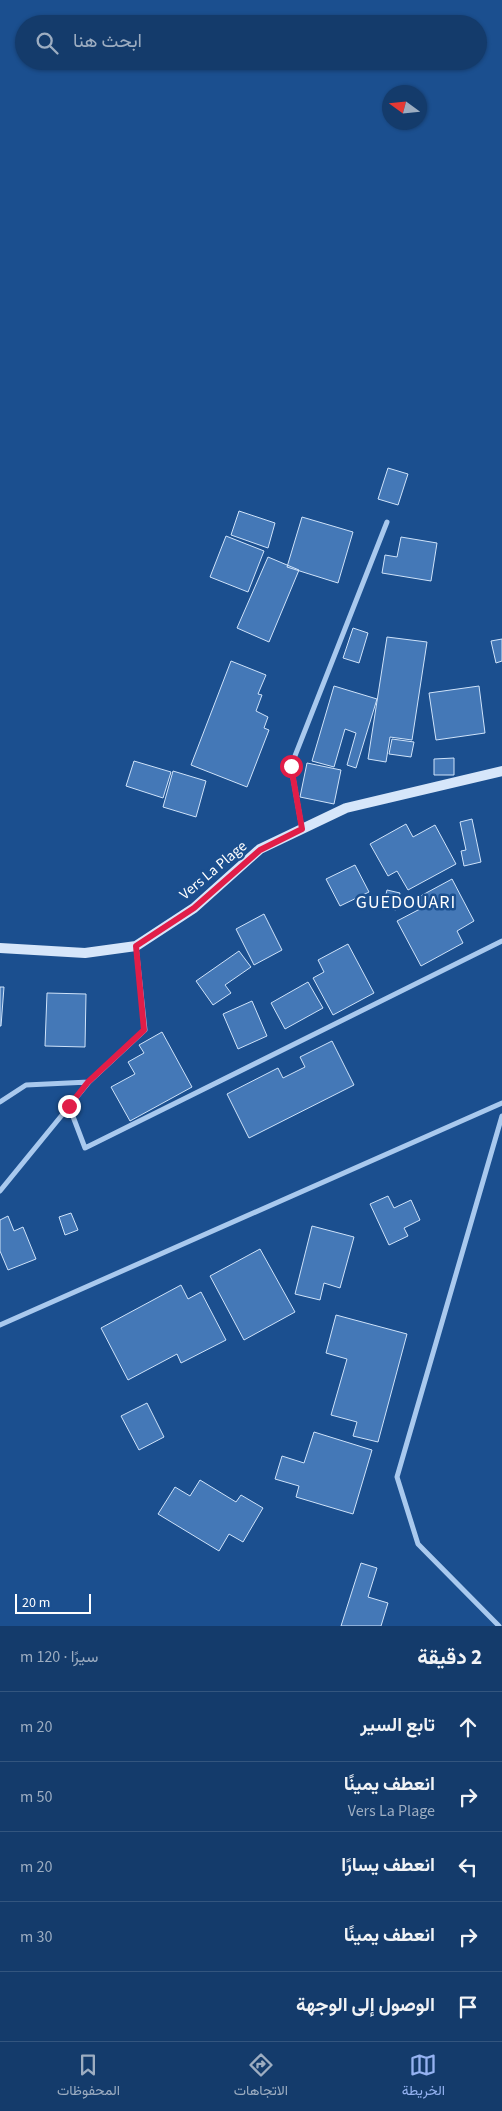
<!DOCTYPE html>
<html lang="ar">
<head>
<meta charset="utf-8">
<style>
  body { margin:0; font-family:"Source Sans 3",Vazirmatn,sans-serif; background:#1d4271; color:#f1f3f6; direction:rtl }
  .compass { position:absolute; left:382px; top:85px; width:45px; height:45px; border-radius:50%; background:#143b6b; box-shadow:0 1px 4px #0004; rotate:285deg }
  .scale { position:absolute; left:15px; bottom:12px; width:76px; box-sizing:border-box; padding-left:5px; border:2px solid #fff; border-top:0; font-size:14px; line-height:18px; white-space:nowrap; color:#fff; -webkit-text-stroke:4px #1b4f8f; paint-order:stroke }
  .stop { position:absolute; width:15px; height:15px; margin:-11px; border:4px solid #e11d48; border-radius:50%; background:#fff }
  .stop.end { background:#e11d48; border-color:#fff; box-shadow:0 1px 5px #0008 }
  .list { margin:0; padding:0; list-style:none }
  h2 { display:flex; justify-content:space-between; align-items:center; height:65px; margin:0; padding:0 20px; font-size:21px }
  h2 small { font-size:16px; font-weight:400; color:#9dadc1 }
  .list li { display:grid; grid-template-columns:32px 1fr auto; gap:15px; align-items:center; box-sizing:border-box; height:70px; padding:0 20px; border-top:1px solid #33557e }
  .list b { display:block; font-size:19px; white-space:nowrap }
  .list p { margin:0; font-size:16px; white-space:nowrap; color:#9dadc1 }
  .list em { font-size:16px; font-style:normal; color:#9dadc1 }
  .icon { flex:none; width:28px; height:28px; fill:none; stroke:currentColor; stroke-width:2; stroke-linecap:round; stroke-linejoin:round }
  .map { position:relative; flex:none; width:502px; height:1626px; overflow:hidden; direction:ltr }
  .search { position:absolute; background:#143b6b; box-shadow:0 1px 4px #0004; left:15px; right:15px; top:15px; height:55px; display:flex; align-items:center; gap:12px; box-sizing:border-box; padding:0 18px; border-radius:28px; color:#9dadc1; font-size:19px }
  .sheet { height:415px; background:#143b6b }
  nav { display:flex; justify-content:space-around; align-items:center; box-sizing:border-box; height:70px; border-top:1px solid #33557e; background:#143b6b; font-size:14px; color:#9dadc1 }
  nav a { display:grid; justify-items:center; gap:2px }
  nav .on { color:#95b2f1 }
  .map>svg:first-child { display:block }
  .building { fill:#4478b7; stroke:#cfe3fa }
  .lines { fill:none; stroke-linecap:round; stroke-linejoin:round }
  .street { stroke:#a9c9ee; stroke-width:5 }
  .secondary { stroke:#d6e6fa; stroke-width:10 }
  .route { stroke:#e11d48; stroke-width:6 }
  .labels { text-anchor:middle; stroke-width:5; stroke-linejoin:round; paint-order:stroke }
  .street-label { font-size:15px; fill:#fff; stroke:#1b4f8f }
  .quarter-label { font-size:18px; letter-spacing:1px; fill:#fff; stroke:#1b4f8f }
</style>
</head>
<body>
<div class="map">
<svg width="502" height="1626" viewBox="0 0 502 1626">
  <rect width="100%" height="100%" fill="#1b4f8f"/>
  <!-- building -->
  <path class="building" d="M388 468 408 474 398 505 378 499Z
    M239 511 275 523 268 548 231 535Z
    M302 517 353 532 338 583 287 567Z
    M226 536 264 551 248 592 210 577Z
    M401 537 437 543 431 581 382 573 385 555 397 557Z
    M268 557 299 570 269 642 237 628Z
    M353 628 368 633 359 663 343 658Z
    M387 637 427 642 412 740 390 737 386 762 368 759Z
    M502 639V661L496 663 491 641Z
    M231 661 266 675 258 694 262 695 256 711 268 717 264 728 269 730 247 787 191 765Z
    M334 686 377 699 356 768 347 765 356 733 345 729 334 767 312 761Z
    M479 686 485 733 436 740 429 693Z
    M392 739 414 742 411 757 389 754Z
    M454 758V775H434V759Z
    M134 761 171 772 163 798 126 786Z
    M307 763 341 770 334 804 300 797Z
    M173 771 206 781 196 817 163 807Z
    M472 819 481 862 464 866 461 851 466 850 460 822Z
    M406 824 413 837 435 825 456 864 408 890 397 871 388 876 370 844Z
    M355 865 369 892 340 906 326 879Z
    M452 879 474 921 457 931 463 943 421 966 397 921 420 909 415 899Z
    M387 890 400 893 396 910 383 907Z
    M264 914 282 950 254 965 236 929Z
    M348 944 374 993 333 1015 313 978 324 972 318 960Z
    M239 951 251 967 225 985 231 993 213 1005 196 981Z
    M308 982 323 1008 285 1029 271 1003Z
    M0 987H4L1 1026H0Z
    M47 993 86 994 85 1047 45 1046Z
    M252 1001 267 1036 238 1049 223 1014Z
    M162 1032 192 1087 130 1121 111 1087 135 1074 128 1062 144 1053 139 1045Z
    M332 1041 354 1085 249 1138 227 1094 278 1068 283 1078 305 1067 300 1057Z
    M388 1196 394 1208 411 1200 420 1220 404 1228 408 1236 389 1245 370 1204Z
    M71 1213 78 1230 65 1235 59 1217Z
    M8 1216 14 1231 23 1227 36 1259 8 1270 0 1251V1220Z
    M312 1226 354 1237 340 1288 324 1283 320 1300 295 1294Z
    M260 1249 295 1312 244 1340 210 1276Z
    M181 1285 188 1299 201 1292 226 1340 181 1363 177 1354 128 1380 101 1328Z
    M336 1315 407 1334 378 1442 353 1436 357 1422 331 1415 347 1359 326 1353Z
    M147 1403 164 1437 139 1450 121 1416Z
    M314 1432 372 1450 353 1514 296 1497 299 1486 275 1479 282 1456 304 1463Z
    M200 1480 236 1502 241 1495 263 1508 243 1542 229 1534 219 1551 158 1514 175 1487 190 1496Z
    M361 1563 377 1568 368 1597 388 1603 381 1626H341Z"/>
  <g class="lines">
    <!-- street -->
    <path class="street" d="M302 829 291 766 387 522
      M0 1102 26 1085 89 1082
      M69 1106 85 1148 502 941
      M0 1191 89 1082 145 1030 136 946
      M0 1325 502 1103
      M499 1626 418 1544 397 1477 502 1116"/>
    <!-- secondary -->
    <path class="secondary" d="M0 948 85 953 136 946 194 908 260 849 346 808 502 771"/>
  </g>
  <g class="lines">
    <!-- route -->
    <path class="route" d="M69 1106 88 1082 144 1030 136 946 194 908 260 850 302 829 291 766"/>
  </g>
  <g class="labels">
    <!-- street labels -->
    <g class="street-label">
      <text transform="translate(213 870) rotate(-40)" y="5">Vers La Plage</text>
    </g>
    <!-- quarter labels -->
    <g class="quarter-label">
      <text x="406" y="908">GUEDOUARI</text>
    </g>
  </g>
</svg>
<svg class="compass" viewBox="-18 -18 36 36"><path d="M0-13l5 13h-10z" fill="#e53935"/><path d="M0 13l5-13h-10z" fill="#9dadc1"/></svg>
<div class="scale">20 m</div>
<div class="stop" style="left:291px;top:766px"></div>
<div class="stop end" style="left:69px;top:1106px"></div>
<div class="search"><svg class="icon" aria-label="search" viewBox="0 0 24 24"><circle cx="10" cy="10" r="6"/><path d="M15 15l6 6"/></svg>ابحث هنا</div>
</div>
<section class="sheet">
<h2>2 دقيقة<small>سيرًا · 120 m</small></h2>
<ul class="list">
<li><svg class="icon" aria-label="ahead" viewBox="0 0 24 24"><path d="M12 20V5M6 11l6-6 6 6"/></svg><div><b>تابع السير</b></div><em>20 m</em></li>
<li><svg class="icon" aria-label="right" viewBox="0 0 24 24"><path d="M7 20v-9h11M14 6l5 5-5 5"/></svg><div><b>انعطف يمينًا</b><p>Vers La Plage</p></div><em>50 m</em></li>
<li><svg class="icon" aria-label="left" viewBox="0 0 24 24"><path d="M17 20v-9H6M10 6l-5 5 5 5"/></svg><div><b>انعطف يسارًا</b></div><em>20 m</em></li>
<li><svg class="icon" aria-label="right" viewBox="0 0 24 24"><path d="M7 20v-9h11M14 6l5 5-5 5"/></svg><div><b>انعطف يمينًا</b></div><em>30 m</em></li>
<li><svg class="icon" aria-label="arrive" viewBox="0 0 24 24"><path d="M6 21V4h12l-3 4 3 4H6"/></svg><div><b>الوصول إلى الوجهة</b></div></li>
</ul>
</section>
<nav>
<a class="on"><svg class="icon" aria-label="map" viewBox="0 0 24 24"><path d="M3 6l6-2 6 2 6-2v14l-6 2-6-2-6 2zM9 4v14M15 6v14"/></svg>الخريطة</a>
<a><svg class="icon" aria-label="directions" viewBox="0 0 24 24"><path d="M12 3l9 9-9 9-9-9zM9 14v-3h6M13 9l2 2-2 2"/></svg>الاتجاهات</a>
<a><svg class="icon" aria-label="saved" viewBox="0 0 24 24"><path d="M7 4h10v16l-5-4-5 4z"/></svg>المحفوظات</a>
</nav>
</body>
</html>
